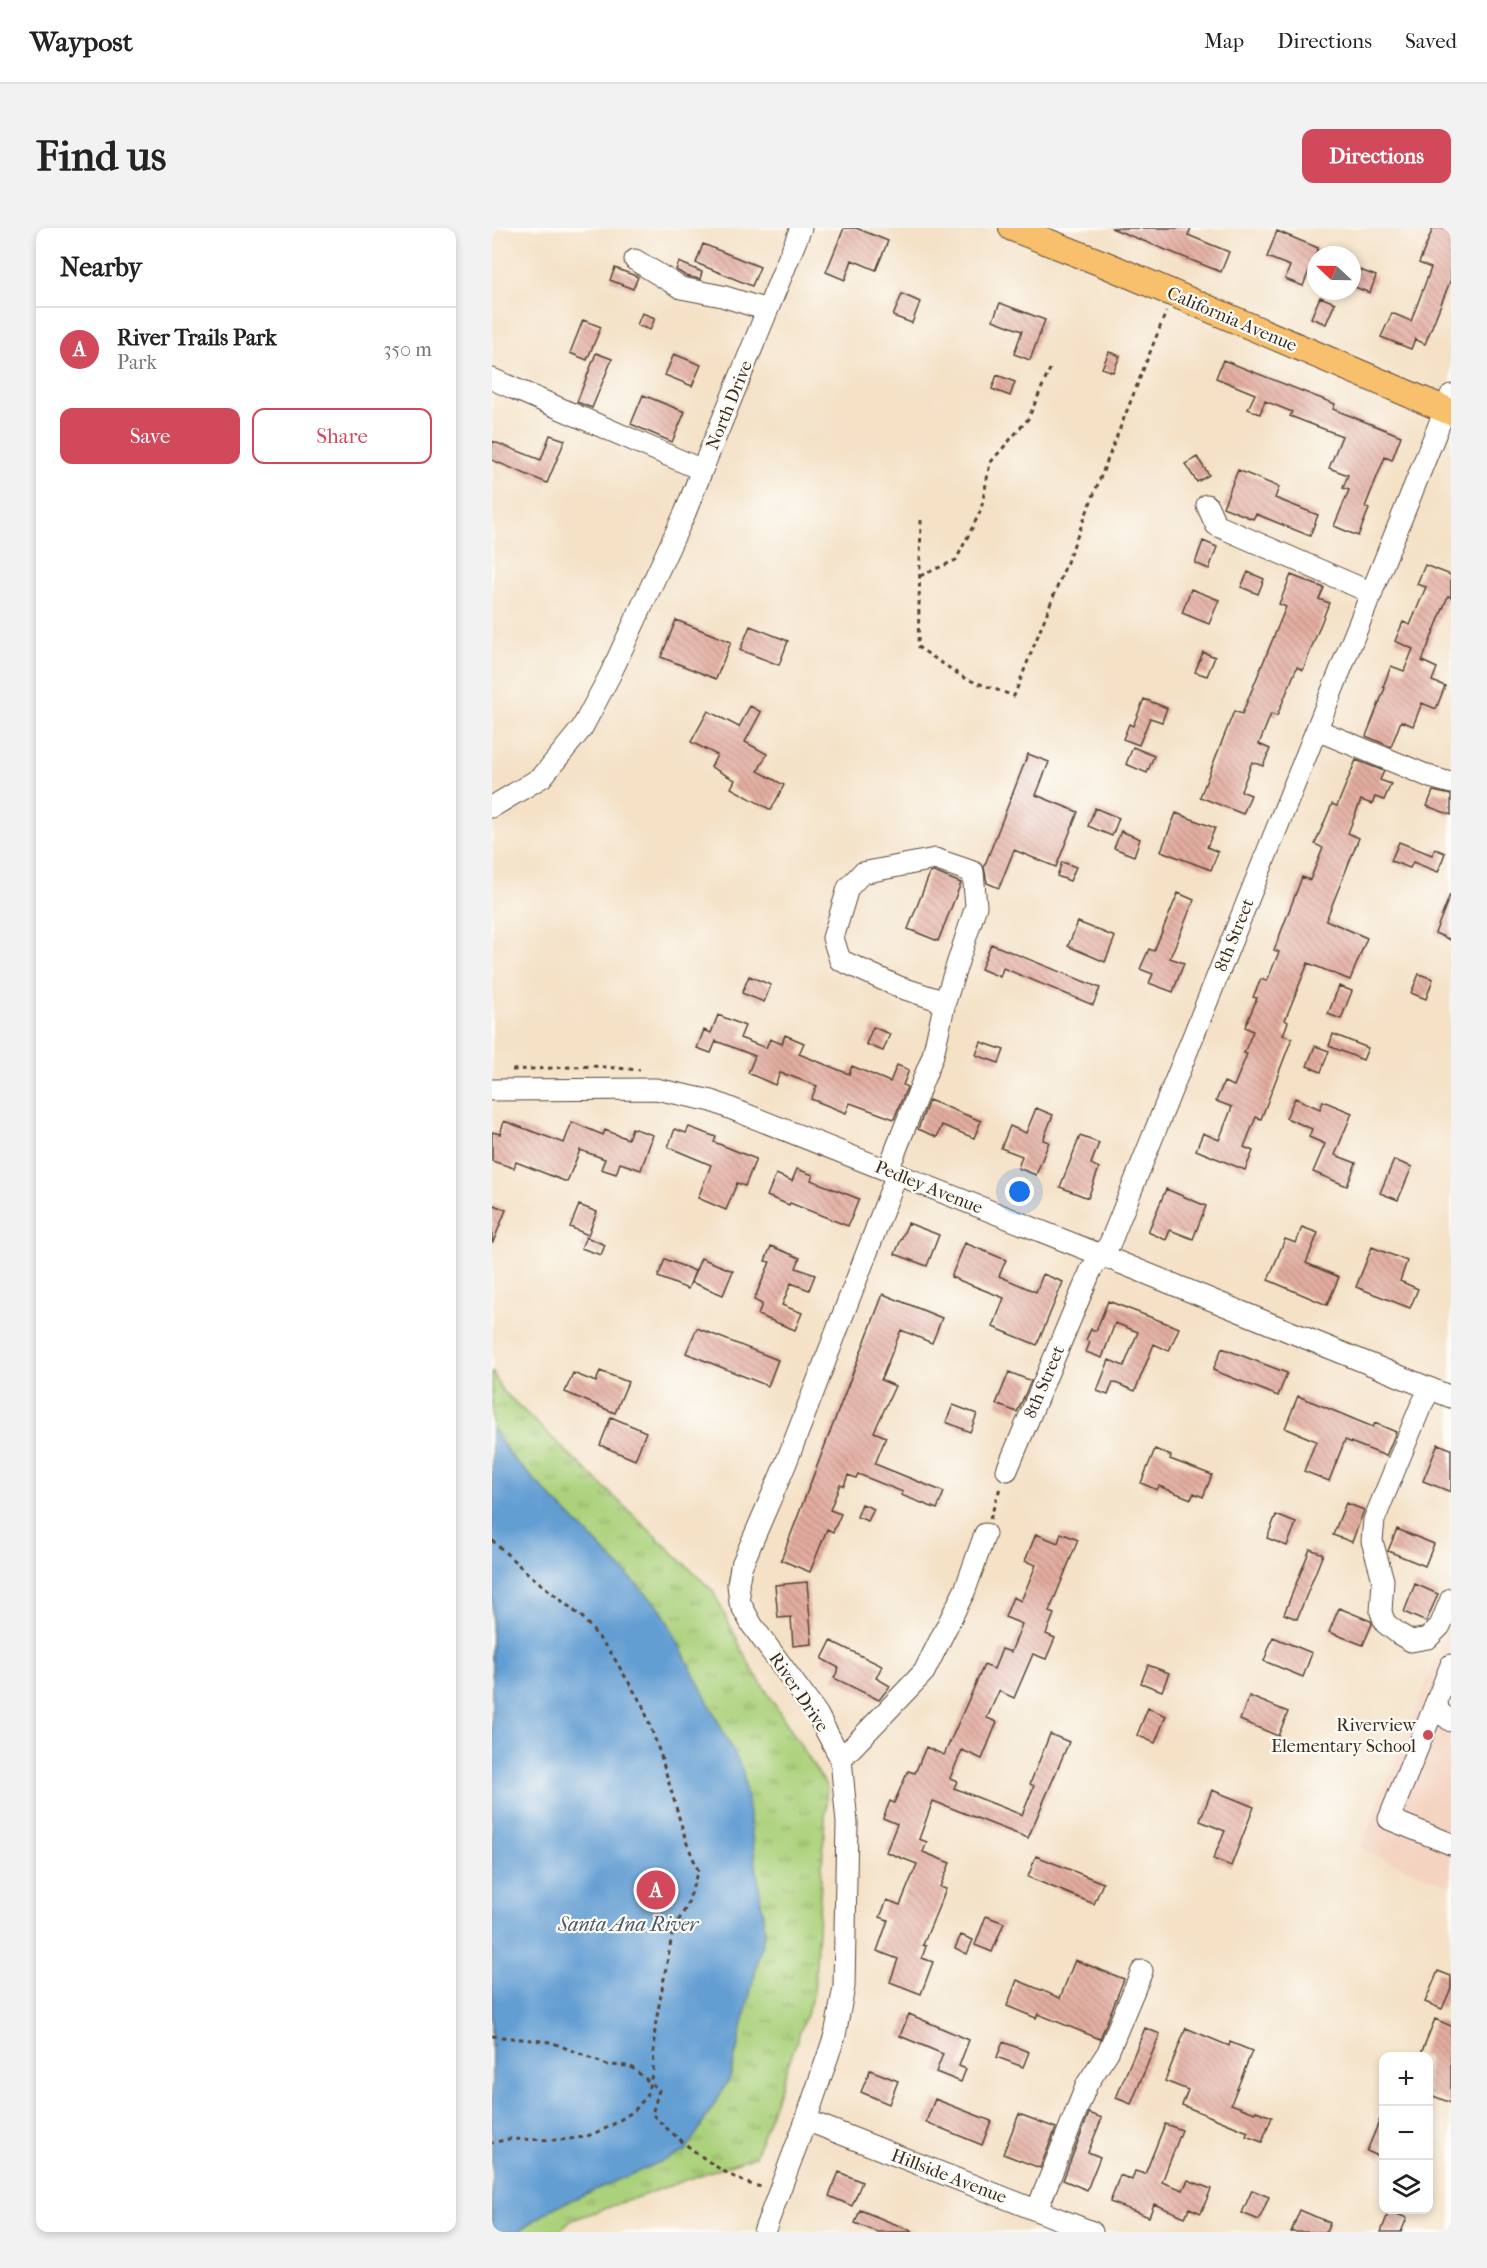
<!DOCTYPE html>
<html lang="en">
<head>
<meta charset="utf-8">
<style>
  body { margin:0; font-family:"IM FELL French Canon",serif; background:#f2f2f2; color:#222 }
  .controls { position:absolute; right:18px; bottom:18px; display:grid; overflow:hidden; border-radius:12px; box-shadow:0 3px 9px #0003 }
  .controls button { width:54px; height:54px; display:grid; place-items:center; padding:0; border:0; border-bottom:2px solid #e0e0e0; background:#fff; color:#222; font:30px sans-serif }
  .compass { position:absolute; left:815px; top:18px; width:54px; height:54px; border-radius:50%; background:#fff; box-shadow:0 3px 9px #0003; rotate:292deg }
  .you { position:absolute; left:528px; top:964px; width:21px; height:21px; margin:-15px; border:4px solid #fff; border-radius:50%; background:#1a73e8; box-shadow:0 0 0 9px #1a73e833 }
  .badge { display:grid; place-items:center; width:39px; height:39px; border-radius:50%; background:#d1495b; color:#fff; font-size:20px; font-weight:700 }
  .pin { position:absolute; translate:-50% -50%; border:3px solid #fff; box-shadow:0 2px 6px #0006 }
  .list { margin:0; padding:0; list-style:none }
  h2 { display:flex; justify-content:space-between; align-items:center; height:78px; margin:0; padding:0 24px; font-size:26px }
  h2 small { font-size:20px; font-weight:400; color:#767676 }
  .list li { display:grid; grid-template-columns:39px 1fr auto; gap:18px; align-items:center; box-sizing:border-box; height:84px; padding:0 24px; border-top:2px solid #e0e0e0 }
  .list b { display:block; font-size:22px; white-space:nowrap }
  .list p { margin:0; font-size:20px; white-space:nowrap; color:#767676 }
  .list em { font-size:20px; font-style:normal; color:#767676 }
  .actions { display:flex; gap:12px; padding:18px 24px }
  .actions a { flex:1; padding:14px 0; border:2px solid #d1495b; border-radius:12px; text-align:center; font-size:21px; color:#d1495b }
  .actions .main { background:#d1495b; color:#fff }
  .icon { flex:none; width:33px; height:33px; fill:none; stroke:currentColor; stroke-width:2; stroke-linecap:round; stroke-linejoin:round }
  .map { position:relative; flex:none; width:959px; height:2004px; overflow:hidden; border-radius:12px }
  header { display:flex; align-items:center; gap:36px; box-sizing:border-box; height:84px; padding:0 30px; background:#fff; border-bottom:2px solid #e0e0e0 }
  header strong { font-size:28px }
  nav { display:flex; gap:33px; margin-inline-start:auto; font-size:21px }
  .intro { display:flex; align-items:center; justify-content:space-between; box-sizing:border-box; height:144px; padding:0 36px }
  h1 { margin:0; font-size:42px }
  .button { padding:15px 27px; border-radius:12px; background:#d1495b; color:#fff; font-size:21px; font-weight:700 }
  main { display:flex; gap:36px; padding:0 36px }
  aside { flex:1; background:#fff; border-radius:12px; box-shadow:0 3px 9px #0003 }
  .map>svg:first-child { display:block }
  .built { fill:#f4d3c1 }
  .grass { fill:url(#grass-tufts); stroke:#747e4c; stroke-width:1.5 }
  .water { fill:#639ed3; stroke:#4f6478; stroke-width:1.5 }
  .building { fill:url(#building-back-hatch) }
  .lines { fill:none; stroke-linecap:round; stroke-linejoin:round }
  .minor-casing { stroke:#574537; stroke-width:23 }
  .major-casing { stroke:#574537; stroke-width:28 }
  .path { stroke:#574537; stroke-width:3; stroke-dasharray:4.5 4.5; stroke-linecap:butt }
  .minor { stroke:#fff; stroke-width:21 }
  .major { stroke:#f8bf6c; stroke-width:26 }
  .poi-dot { fill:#d1495b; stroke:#fdfcf7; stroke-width:2 }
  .labels { text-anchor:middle; stroke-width:4.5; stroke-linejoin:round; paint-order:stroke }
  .street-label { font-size:18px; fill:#3b2a1e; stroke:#fdfcf7 }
  .poi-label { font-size:18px; fill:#3b2a1e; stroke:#fdfcf7; text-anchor:end }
  .water-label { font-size:20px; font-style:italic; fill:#4b5866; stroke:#fdfcf7 }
</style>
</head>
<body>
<header>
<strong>Waypost</strong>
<nav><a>Map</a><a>Directions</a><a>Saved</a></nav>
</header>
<div class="intro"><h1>Find us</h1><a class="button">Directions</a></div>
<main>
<aside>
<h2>Nearby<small></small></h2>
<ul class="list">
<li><span class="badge">A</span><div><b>River Trails Park</b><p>Park</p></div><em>350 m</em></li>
</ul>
<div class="actions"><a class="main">Save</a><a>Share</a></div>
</aside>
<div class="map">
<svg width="959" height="2004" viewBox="0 0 959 2004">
  <defs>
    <pattern id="grass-tufts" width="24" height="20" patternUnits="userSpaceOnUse" patternTransform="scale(1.5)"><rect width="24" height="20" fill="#acd17b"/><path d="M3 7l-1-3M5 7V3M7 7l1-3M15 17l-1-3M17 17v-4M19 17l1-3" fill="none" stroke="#8daa64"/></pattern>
    <pattern id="building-back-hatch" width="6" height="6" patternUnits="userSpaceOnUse" patternTransform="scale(1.5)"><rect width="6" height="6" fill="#e4ada1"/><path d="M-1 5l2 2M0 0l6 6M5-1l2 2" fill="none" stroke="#ba8d83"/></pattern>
  </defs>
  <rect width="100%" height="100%" fill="#fdfcf7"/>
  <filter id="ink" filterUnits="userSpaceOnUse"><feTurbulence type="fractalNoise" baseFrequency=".0167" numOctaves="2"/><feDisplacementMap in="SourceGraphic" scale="12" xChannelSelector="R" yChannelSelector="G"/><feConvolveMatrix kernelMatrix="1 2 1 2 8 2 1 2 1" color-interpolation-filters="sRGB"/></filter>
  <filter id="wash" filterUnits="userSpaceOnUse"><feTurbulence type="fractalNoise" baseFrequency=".008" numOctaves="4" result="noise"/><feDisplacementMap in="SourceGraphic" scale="24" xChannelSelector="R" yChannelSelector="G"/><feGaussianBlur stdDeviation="1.35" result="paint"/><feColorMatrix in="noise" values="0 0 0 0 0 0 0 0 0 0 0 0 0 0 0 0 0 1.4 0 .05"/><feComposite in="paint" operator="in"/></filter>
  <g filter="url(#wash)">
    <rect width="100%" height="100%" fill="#f4e1c6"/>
    <!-- built -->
    <path class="built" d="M959 1393V1658L868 1621Z"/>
    <!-- grass -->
    <path class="grass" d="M0 1143 10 1162 221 1363 257 1436 335 1559 322 1765 263 1928 80 1992 67 2004H0Z"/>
    <!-- water -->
    <path class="water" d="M0 1200 20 1229 169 1381 251 1543 273 1702 238 1850 194 1923 63 1979 25 2004H0Z"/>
    <g id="blocks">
      <!-- building -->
      <path class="building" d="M352 0H364L396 13 384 42 360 32 353 52 334 44Z
        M619 0H699L696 7 737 24 729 44Z
        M941 0H959V51L933 116 923 111 919 121 889 109 900 85 919 93 939 40 927 35Z
        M785 3 826 20 811 58 793 51 798 38 775 29Z
        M211 16 268 39 260 58 204 35Z
        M187 34 210 44 208 51 194 48 184 42Z
        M860 39 884 48 878 65 860 58Z
        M123 40 146 49 141 61 118 52Z
        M410 66 428 74 420 95 401 88Z
        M828 69 843 75 834 96 819 90Z
        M508 75 553 92 538 132 522 126 530 103 501 92Z
        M150 85 163 90 158 102 145 97Z
        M91 92 109 99 95 132 78 125Z
        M617 124 628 128 621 144 610 140Z
        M104 125 120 131 100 180 85 174Z
        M182 126 209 137 200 158 173 147Z
        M731 132 843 176 841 181 909 208 900 232 893 229 873 279 877 281 866 308 842 298 857 262 851 260 856 247 837 240 850 208 798 188 800 184 773 173 768 186 756 181 763 166 724 150Z
        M505 147 523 154 518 168 500 161Z
        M151 167 193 184 180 214 139 196Z
        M58 207 73 212 55 255 0 232V213L49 232Z
        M705 229 717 247 705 254 693 236Z
        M746 242 787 259 783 270 826 287 818 308 764 286 761 291 731 279Z
        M711 313 725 319 717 341 703 335Z
        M933 337 959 347V369L956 368 930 433 945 440 940 453 953 458 944 481 930 475 921 498 909 493 899 519 874 508 893 460 891 459 899 438 912 443 921 421 903 413 911 394 918 397 934 359 925 356Z
        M756 344 772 351 766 366 749 359Z
        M799 347 832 360 827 371 837 375 811 442 805 439 785 488 779 486 767 516 778 521 771 538 760 534 749 563 759 567 751 586 708 569 742 483 750 486 794 379 787 376Z
        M699 361 727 372 717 396 690 385Z
        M184 392 239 414 224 451 169 429Z
        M258 398 296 413 287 437 248 422Z
        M711 424 723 429 715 448 703 444Z
        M652 471 675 480 670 494 658 490 647 517 631 511 637 496 641 498Z
        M258 478 269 484 253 514 275 526 266 543 292 557 279 582 239 560 243 552 219 539 225 527 199 514 216 483 247 499Z
        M641 519 662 528 655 545 634 536Z
        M536 526 557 534 544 567 586 584 564 639 522 622 507 660 495 655 492 639Z
        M864 532 892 543 888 552 899 556 892 572 883 569 880 576 869 572 856 605 867 610 834 692 875 710 858 752 816 735 793 792 796 794 791 807 800 810 769 891 764 889 752 919 761 923 753 942 704 922 711 905 727 912 740 879 724 873 732 854 742 858 755 826 752 825 761 803 753 799 765 770 761 769 769 751 775 753 787 724 782 722 802 670 810 649 818 652 831 620 823 616 840 576 845 578Z
        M941 563 959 567V587L935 578Z
        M603 580 627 590 620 608 596 598Z
        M684 585 723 600 715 619 726 624 719 642 669 623Z
        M629 603 648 611 642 628 622 620Z
        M907 614 940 627 943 621 953 625 946 644 921 634 918 640 899 633Z
        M570 634 584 639 578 653 565 648Z
        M442 644 469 655 446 713 416 701 438 645Z
        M686 665 702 672 678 730 692 735 681 764 657 755 661 746 648 741 657 721 662 723Z
        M958 667H959V712L943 705Z
        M586 694 623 709 613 734 576 718Z
        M499 716 608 760 601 777 511 740 508 749 489 741Z
        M927 746 941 751 934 771 919 765Z
        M257 748 279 757 272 774 250 765Z
        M847 758 860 763 849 791 836 786Z
        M226 787 253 798 248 810 274 820 278 811 290 816 293 807 312 815 307 826 357 846 360 838 398 854 405 837 417 842 411 857 415 859 402 891 358 875 354 885 319 871 325 858 298 848 288 845 283 857 256 845 263 828 224 813 219 825 205 820 212 802 219 805Z
        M381 799 398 806 391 823 374 816Z
        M841 806 876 820 871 832 837 818Z
        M489 814 512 822 507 835 484 827Z
        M823 818 837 823 829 844 815 838Z
        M803 870 828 881 831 873 860 885 843 927 864 935 855 958 821 944 833 916 817 909 820 901 794 890Z
        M437 872 489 893 482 910 450 897 445 909 426 901Z
        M544 880 561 887 551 912 557 914 544 947 526 940 530 928 509 920 518 898 534 905Z
        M12 893 72 915 80 894 111 907 113 902 136 911 140 900 161 907 149 942 128 935 124 946 109 941 113 931 88 922 75 954 24 934 22 940 0 933V904L8 906Z
        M197 899 224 909 222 914 264 931 253 958 245 955 234 982 206 970 219 937 176 919 183 901 194 905Z
        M588 908 607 915 599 936 607 940 596 970 568 959Z
        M902 932 920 939 906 972 888 965Z
        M305 941 321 947 319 952 367 971 356 998 298 975 297 977 275 968 284 946 300 953Z
        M674 961 714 978 701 1011 678 1002 674 1012 656 1004Z
        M0 976 14 982 1 1014H0Z
        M87 977 105 984 96 1007 78 999Z
        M416 995 447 1007 435 1038 403 1026Z
        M810 999 826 1005 814 1035 847 1049 835 1077 776 1052 793 1011 804 1015Z
        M94 1009 113 1017 109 1027 89 1020Z
        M473 1015 514 1032 507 1048 544 1064 551 1046 571 1054 545 1117 501 1099 512 1070 459 1049Z
        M279 1018 308 1030 304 1040 323 1047 317 1062 299 1055 290 1077 310 1085 303 1102 266 1087 270 1076 262 1072 278 1034 273 1033Z
        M880 1019 915 1033 908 1053 926 1061 918 1080 864 1059Z
        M209 1030 241 1043 231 1067 199 1054Z
        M173 1031 203 1043 196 1061 166 1049Z
        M391 1066 450 1090 440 1115 409 1102 389 1152 403 1158 382 1204 394 1209 383 1236 452 1264 445 1281 409 1267 411 1264 366 1246 364 1250 356 1247 352 1258 348 1256 338 1282 349 1286 341 1304 335 1301 318 1344 289 1332Z
        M616 1073 687 1100 677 1123 662 1116 643 1163 621 1154 616 1167 605 1163 617 1132 632 1138 646 1104 623 1095 610 1130 594 1124 598 1114 594 1112 599 1101 604 1103Z
        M205 1100 286 1132 276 1158 194 1125Z
        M730 1120 795 1145 786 1168 721 1142Z
        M108 1143 136 1154 123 1185 73 1164 81 1145 104 1154Z
        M517 1144 539 1153 525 1184 504 1176Z
        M806 1168 881 1199 883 1195 904 1204 894 1228 853 1212 837 1253 812 1243 824 1213 793 1200Z
        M461 1177 485 1186 478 1204 454 1194Z
        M119 1189 154 1204 143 1232 108 1217Z
        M946 1216 959 1221V1264L931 1253Z
        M663 1221 679 1228 678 1231 720 1247 711 1269 702 1265 699 1271 667 1258 665 1262 649 1255Z
        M854 1275 872 1282 860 1314 841 1307Z
        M370 1276 382 1281 376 1293 365 1289Z
        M784 1287 804 1295 795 1318 775 1310Z
        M905 1301 942 1316 933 1338 896 1323Z
        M569 1305 586 1312 557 1384 562 1386 554 1406 563 1410 554 1431 541 1426 522 1470 507 1463 495 1490 505 1494 490 1531 470 1522 458 1550 465 1553 462 1560 530 1587 542 1558 538 1556 558 1506 577 1514 536 1610 441 1573 427 1611 435 1614 431 1624 458 1635 448 1659 454 1661 431 1717 434 1718 430 1730 441 1734 429 1766 398 1754 406 1731 385 1723 396 1692 388 1689 395 1672 408 1677 425 1636 394 1624 405 1596 391 1590 398 1573 402 1575 416 1543 423 1545 434 1519 452 1527 492 1437 502 1441 510 1421 519 1424 530 1396 513 1389 521 1369 529 1373 544 1337 533 1333 544 1306 566 1315Z
        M818 1321 831 1326 805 1391 792 1386Z
        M315 1354 320 1416 301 1418 299 1389 286 1390 283 1357Z
        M923 1356 946 1366 934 1394 912 1384Z
        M847 1380 879 1393 880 1396 871 1417 837 1404Z
        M781 1409 820 1425 811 1449 772 1433Z
        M339 1413 390 1438 384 1450 398 1458 387 1472 342 1450 347 1440 330 1431Z
        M656 1437 677 1445 670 1463 649 1455Z
        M757 1468 796 1484 786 1508 748 1492Z
        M656 1480 674 1488 663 1515 645 1507Z
        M720 1562 762 1579 739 1638 721 1631 733 1603 708 1593Z
        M544 1628 611 1655 602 1676 536 1649Z
        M494 1688 512 1695 500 1724 483 1717Z
        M469 1707 481 1712 475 1726 463 1720Z
        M583 1732 632 1751 608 1811 546 1786 544 1790 515 1778 525 1752 568 1770Z
        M946 1743 959 1748V1760L950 1781 933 1774Z
        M417 1786 477 1812 467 1838 474 1841 469 1854 444 1844 451 1826 408 1808Z
        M943 1791 959 1798V1875L936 1866V1828H928Z
        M653 1800 668 1806 639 1876 624 1870Z
        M694 1800 737 1818 738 1814 760 1823 739 1876 763 1885 764 1883 780 1889 770 1914 754 1908 756 1904 690 1877 696 1862 673 1853Z
        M511 1814 537 1824 531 1839 505 1829Z
        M378 1842 406 1853 397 1876 369 1864Z
        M443 1871 499 1893 490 1917 434 1894Z
        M891 1884V1930L875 1923Z
        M597 1885 610 1890 596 1924 608 1929 595 1962 571 1952Z
        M527 1886 564 1900 548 1940 511 1926Z
        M673 1896 690 1902 670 1954 691 1962 696 1952 719 1961 709 1985 697 1980 693 1989 662 1976 657 1989 618 1974 628 1947 640 1952 643 1943 653 1946Z
        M347 1944 370 1954 360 1978 337 1968Z
        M760 1962 777 1969 767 1992 750 1985Z
        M368 1982 420 2003V2004H385L363 1995Z
        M808 1982 838 1995 834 2004H799Z
        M897 1983 915 1990 909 2004H889Z"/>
    </g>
  </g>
  <g filter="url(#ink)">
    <use href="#blocks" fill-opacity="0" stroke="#574537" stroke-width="1.5"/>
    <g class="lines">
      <!-- minor casing -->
      <g class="minor-casing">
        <path id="minor" d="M143 32 189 60 230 68 275 82
          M0 151 210 242 309 0
          M715 277 724 297 880 365
          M825 502 941 550 959 555
          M0 579 50 549 90 500 118 447 193 285 210 242
          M0 862 164 861 220 873 609 1027 959 1169
          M396 942 441 827 453 774 484 678 481 644 443 631 370 645 356 660 341 710 348 732 407 759 453 774
          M938 1161 928 1180 882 1292 880 1313 891 1352 889 1384 893 1395 907 1406 919 1413 936 1410 948 1398 959 1371
          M515 1242 599 1042 618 1015 959 167
          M959 1437 945 1472 946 1483 959 1493
          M945 1472 897 1591 959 1616
          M349 1531 432 1444 473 1362 493 1306
          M314 1892 600 2004
          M545 1982 595 1856 616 1824 650 1743
          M272 2004 314 1892 343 1807 352 1759 355 1595 349 1531 325 1486 260 1397 248 1375 246 1356 249 1339 294 1235 405 946"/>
      </g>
      <!-- major casing -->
      <g class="major-casing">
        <path id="major" d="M520 0 612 36 959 184"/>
      </g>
      <!-- path -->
      <path class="path" d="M429 292 426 419 474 451 522 468 674 84
        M428 348 464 332 489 282 498 235 536 191 558 141
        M20 842 100 838 148 842
        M498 1291 509 1257
        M0 1312 33 1343 91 1390 119 1425 151 1478 169 1528 194 1613 206 1642 195 1678 181 1702 163 1799 161 1843 154 1869 142 1883 117 1899 93 1909 69 1912 17 1911 0 1915
        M0 1808 59 1814 115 1837 138 1838 167 1862 160 1886C182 1909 240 1957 272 1959"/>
      <!-- minor -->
      <use href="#minor" class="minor"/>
      <!-- major -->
      <use href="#major" class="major"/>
    </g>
  </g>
  <!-- markers -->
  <circle class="poi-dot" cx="936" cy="1507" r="6"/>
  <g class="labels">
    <!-- street labels -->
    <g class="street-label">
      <text transform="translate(740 91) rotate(23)" y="6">California Avenue</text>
      <text transform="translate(237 177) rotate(-68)" y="6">North Drive</text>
      <text transform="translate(742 707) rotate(-68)" y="6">8th Street</text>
      <text transform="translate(437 959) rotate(22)" y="6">Pedley Avenue</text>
      <text transform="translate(552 1154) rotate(-67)" y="6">8th Street</text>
      <text transform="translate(307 1464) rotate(56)" y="6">River Drive</text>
      <text transform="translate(457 1948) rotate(21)" y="6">Hillside Avenue</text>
    </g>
    <!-- poi labels -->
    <g class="poi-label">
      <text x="924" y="1503">Riverview<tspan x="924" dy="21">Elementary School</tspan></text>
    </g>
    <!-- water labels -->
    <g class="water-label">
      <text x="136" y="1703">Santa Ana River</text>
    </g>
  </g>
</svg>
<div class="controls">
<button>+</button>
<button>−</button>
<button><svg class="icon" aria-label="layers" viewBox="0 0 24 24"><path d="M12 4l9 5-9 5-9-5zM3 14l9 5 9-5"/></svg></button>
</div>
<svg class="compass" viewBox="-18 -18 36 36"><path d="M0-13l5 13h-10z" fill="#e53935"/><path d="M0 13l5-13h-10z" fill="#767676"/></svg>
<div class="you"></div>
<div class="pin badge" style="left:164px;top:1662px">A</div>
</div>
</main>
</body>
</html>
